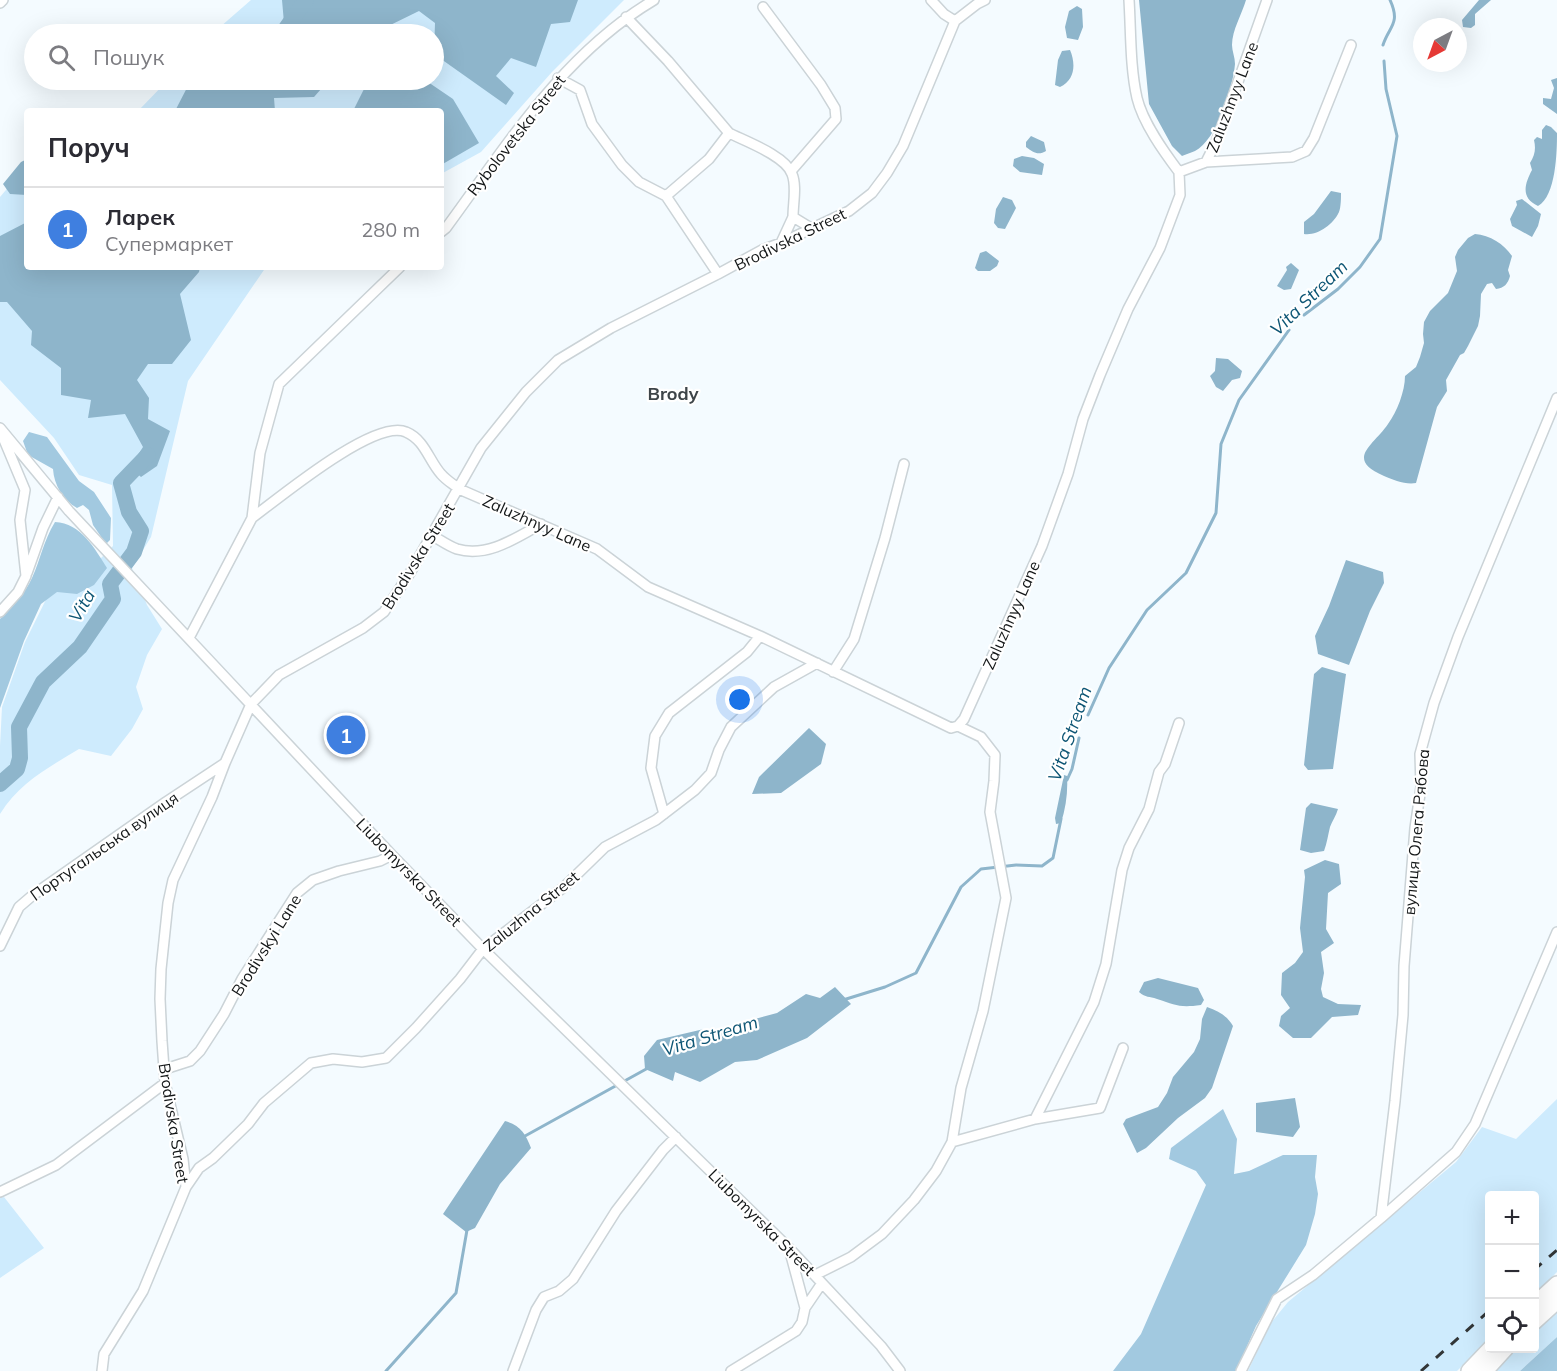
<!DOCTYPE html>
<html lang="uk">
<head>
<meta charset="utf-8">
<style>
  body { margin:0; font-family:Mulish,sans-serif; background:#f7f7f7; color:#2b2b33 }
  .controls { position:absolute; right:18px; bottom:18px; display:grid; overflow:hidden; border-radius:6px; box-shadow:0 6px 24px #0002 }
  .controls button { width:54px; height:54px; display:grid; place-items:center; padding:0; border:0; border-bottom:2px solid #e1e1e2; background:#fff; color:#2b2b33; font:30px sans-serif }
  .compass { position:absolute; left:1413px; top:18px; width:54px; height:54px; border-radius:50%; background:#fff; box-shadow:0 6px 24px #0002; rotate:221deg }
  .you { position:absolute; left:740px; top:700px; width:21px; height:21px; margin:-15px; border:4px solid #fff; border-radius:50%; background:#1a73e8; box-shadow:0 0 0 9px #1a73e833 }
  .badge { display:grid; place-items:center; width:39px; height:39px; border-radius:50%; background:#d93025; color:#fff; font-size:20px; font-weight:700 }
  .pin { position:absolute; translate:-50% -50%; border:3px solid #fff; box-shadow:0 2px 6px #0006 }
  .list { margin:0; padding:0; list-style:none }
  h2 { display:flex; justify-content:space-between; align-items:center; height:78px; margin:0; padding:0 24px; font-size:26px }
  h2 small { font-size:20px; font-weight:400; color:#7c7c81 }
  .list li { display:grid; grid-template-columns:39px 1fr auto; gap:18px; align-items:center; box-sizing:border-box; height:84px; padding:0 24px; border-top:2px solid #e1e1e2 }
  .list b { display:block; font-size:22px; white-space:nowrap }
  .list p { margin:0; font-size:20px; white-space:nowrap; color:#7c7c81 }
  .list em { font-size:20px; font-style:normal; color:#7c7c81 }
  .icon { flex:none; width:33px; height:33px; fill:none; stroke:currentColor; stroke-width:2; stroke-linecap:round; stroke-linejoin:round }
  .map { position:relative; flex:none; width:1557px; height:1371px; overflow:hidden }
  .search { position:absolute; background:#fff; box-shadow:0 6px 24px #0002; left:24px; top:24px; width:420px; height:66px; display:flex; align-items:center; gap:15px; box-sizing:border-box; padding:0 21px; border-radius:33px; color:#7c7c81; font-size:22px }
  .panel { position:absolute; background:#fff; box-shadow:0 6px 24px #0002; left:24px; top:108px; width:420px; height:162px; border-radius:6px }
  .map>svg:first-child { display:block }
  .green { fill:#ceebfd }
  .forest { fill:#a2c9e0 }
  .water { fill:#8eb5cb }
  .lines { fill:none; stroke-linecap:round; stroke-linejoin:round }
  .stream { stroke:#8eb5cb; stroke-width:3 }
  .river { stroke:#8eb5cb; stroke-width:16 }
  .minor-casing { stroke:#cbd3d7; stroke-width:12 }
  .primary-casing { stroke:#cbd3d7; stroke-width:18 }
  .minor { stroke:#fff; stroke-width:9 }
  .primary { stroke:#fff; stroke-width:15 }
  .rail { stroke:#323637; stroke-width:3; stroke-dasharray:10 10; stroke-linecap:butt }
  .labels { text-anchor:middle; stroke-width:4.5; stroke-linejoin:round; paint-order:stroke }
  .street-label { font-size:16px; fill:#131617; stroke:#fff }
  .water-label { font-size:18px; font-style:italic; fill:#0e5675; stroke:#fff }
  .neighbourhood-label { font-size:18px; font-weight:bold; fill:#3e4549; stroke:#fff }
</style>
</head>
<body>
<div class="map">
<svg width="1557" height="1371" viewBox="0 0 1557 1371">
  <rect width="100%" height="100%" fill="#f4fbff"/>
  <!-- green -->
  <path class="green" d="M251 0H624L552 72 481 152 441 174V111H138L168 80H434V34H212Z
    M27 165V267H266L188 381 151 537 132 568 147 605 162 629 147 655 136 687 143 709 132 729 111 756 79 749C48 768 20 782 0 814V746L2 707 25 642 66 559H100L113 546 112 485 79 475 54 438 0 380V197Z
    M1557 1099V1272L1535 1294 1534 1196H1490L1489 1339 1457 1371H1248L1270 1324 1288 1302 1456 1162 1482 1127 1516 1139Z
    M4 1197 44 1248 0 1278V1198Z
    M1557 1301V1337L1520 1371H1485L1506 1349 1534 1348 1535 1322Z"/>
  <!-- forest -->
  <path class="forest" d="M29 432 47 437 79 481 94 492 111 518 110 540 106 544 93 525 89 510 83 505 77 508C63 500 54 485 53 469L28 455 23 441Z
    M55 522C81 523 95 549 107 568L94 585 77 594 57 592 41 604 24 641 0 708V714V619C12 606 25 594 32 578 41 558 43 542 55 522Z
    M1223 1109 1237 1139 1234 1174 1249 1171 1283 1155H1317L1315 1177 1318 1194 1315 1214 1306 1245 1256 1326 1236 1371H1113L1141 1334 1206 1185 1196 1171 1169 1159 1171 1148Z
    M1557 1337V1371H1520Z"/>
  <!-- water -->
  <path class="water" d="M282 0H578L570 22 551 24 536 67 511 58 496 76 514 93 506 105 434 54 435 23 419 11 372 34H285Z
    M1139 0H1246C1242 14 1232 30 1232 45 1232 51 1235 57 1235 64 1233 87 1217 140 1195 151 1191 153 1186 154 1182 156L1172 146 1149 104Z
    M1479 0H1491L1475 14V25L1471 28 1463 27 1462 20Z
    M1077 6 1082 9 1083 27 1078 40 1067 38 1065 27 1069 11Z
    M1070 50C1076 64 1075 80 1060 87L1055 85 1058 60 1062 51Z
    M1557 78V114L1543 104V98L1551 99 1554 88 1551 80Z
    M191 80H329L314 97 274 98 275 111H175Z
    M371 80H425L453 99 479 143 441 165V111H353L367 83Z
    M1546 125 1551 127 1557 133C1557 152 1556 196 1538 206 1521 198 1524 185 1532 170L1530 163C1535 155 1536 149 1534 140L1537 137 1542 139V130Z
    M1031 136 1044 142 1046 151C1038 156 1033 152 1026 147V142Z
    M1022 156 1034 158 1044 164 1042 175 1020 172 1013 166 1014 159Z
    M27 159V195L10 194 3 184 21 162Z
    M1331 191 1341 193C1341 198 1341 207 1339 212 1333 225 1317 236 1304 234V222L1314 214Z
    M1003 197 1012 200 1016 208 1005 229 998 228 994 223 996 209Z
    M1522 199 1541 214 1538 226 1532 237 1512 226 1510 219 1517 205 1516 201Z
    M27 222V267H200L199 272 180 294 191 340 172 364H148L137 380 149 398 148 419 170 431 157 466 141 477 130 467 143 447 125 414 88 418 91 400 61 395V368L31 345 32 331 7 302H0V236Z
    M1475 234C1490 235 1504 244 1512 256L1508 270 1510 276C1508 284 1504 288 1496 289L1492 283 1487 284 1481 294 1480 316 1478 326 1468 346 1464 353 1460 355 1446 380 1447 391 1437 407 1416 483C1406 485 1393 480 1384 476 1344 459 1374 445 1388 424 1397 412 1405 391 1405 376L1416 367 1420 357 1424 343 1423 334 1424 322 1430 311 1448 293 1457 271 1455 257 1458 250 1468 238Z
    M986 251 999 261 997 266 990 271H978L975 268 980 253Z
    M1291 263 1299 270 1291 289 1284 290 1277 286 1287 270 1286 267Z
    M1216 358 1228 359 1242 371 1240 378 1232 380 1223 391 1216 387 1210 376 1215 371Z
    M1346 560 1383 572 1384 583 1370 611 1349 665 1318 654 1315 636 1329 606Z
    M1322 667 1346 674 1333 769 1308 770 1304 765 1314 674Z
    M809 728 826 744 821 764 781 793 752 794 759 777Z
    M1064 775 1067 776C1068 792 1066 807 1061 823L1056 824 1055 818Z
    M1311 803 1338 809C1336 816 1332 821 1330 827 1328 835 1327 843 1324 851L1311 853 1300 850 1306 808Z
    M1325 860 1339 864 1341 884 1328 893 1326 929 1334 943 1321 952 1324 973 1321 989 1323 997 1338 1004 1361 1005 1358 1015 1332 1017 1311 1038H1293L1279 1026 1281 1016 1290 1008 1281 995 1282 973 1295 963 1303 952 1300 928 1305 877 1304 870Z
    M1158 978 1198 988 1204 1000 1201 1005C1179 1008 1176 1005 1157 999 1149 996 1146 998 1139 992L1144 982Z
    M835 987 851 1004 807 1038 757 1060 735 1062 700 1082 675 1072 673 1081 645 1069 644 1056 657 1040 704 1029 737 1031 755 1019 777 1013 806 994 820 998Z
    M1207 1007C1219 1011 1227 1016 1233 1026L1212 1088 1205 1098 1178 1118 1146 1148 1137 1153 1123 1124 1126 1119 1158 1107 1167 1093 1173 1077 1194 1052 1200 1039 1202 1019Z
    M1295 1098 1300 1127 1293 1137 1256 1132V1103Z
    M505 1121C520 1125 526 1134 531 1148L500 1184 475 1228 466 1232 443 1214Z"/>
  <g class="lines">
    <!-- stream -->
    <path class="stream" d="M1383 45C1389 26 1401 24 1390 0
      M1304 315 1338 289 1360 267 1380 239 1397 136 1386 89 1384 61
      M1088 715 1109 668 1147 610 1186 573 1216 513 1221 444 1239 400 1289 330
      M1067 780 1072 769 1079 738
      M843 1000 885 987 916 973 961 887 981 869 1016 865 1042 866 1053 858 1061 819
      M525 1136 648 1068
      M386 1371 456 1293 467 1230"/>
    <!-- river -->
    <path class="river" d="M282 34 306 0
      M0 784 17 769 20 758 19 727 43 682 80 647 113 599 110 584 134 552 141 531 129 512 121 483 148 455"/>
    <!-- minor casing -->
    <g class="minor-casing">
      <path id="minor" d="M931 0 944 14 955 21
        M1129 0C1131 32 1130 67 1137 98 1143 123 1164 152 1179 172
        M0 3 3 0
        M763 7 821 85 835 108 836 119 791 171
        M626 17 668 61 729 133
        M558 78 580 90 592 124 622 165 639 182 666 196
        M1206 162 1292 157 1306 151 1314 138 1351 45
        M441 232 446 228C507 145 563 54 654 0
        M781 243 793 217 811 228
        M718 274 666 196 709 159 729 133C745 141 786 156 792 174 797 186 793 203 793 217
        M0 428 69 511 392 855 483 949 790 1249 881 1346 900 1371
        M252 518C279 498 375 418 406 432 425 440 429 461 441 474 446 480 453 484 459 489L597 549 648 587 760 636 951 728 958 726 964 719 1042 546 1068 474 1083 419 1100 375 1128 309 1160 248 1180 195 1179 172 1206 162 1216 142 1233 96 1267 0
        M431 535C439 539 448 546 457 549 487 558 516 538 541 524
        M27 573 43 528 58 497
        M0 612 18 592 26 576 20 520 25 490 2 435
        M189 638 252 518 260 453 279 384 400 267
        M833 672 854 639 885 538 904 464
        M664 814 651 768 655 736 669 713 747 652 760 636
        M0 946 19 907 33 895 166 802 225 763
        M165 1069 190 1061 200 1051 224 1014 242 979 297 893 313 880 339 871 380 861 392 855
        M1035 1119 1094 1002 1106 964 1122 870 1129 848 1149 809 1159 772 1165 764 1179 723
        M952 1142 1035 1119 1100 1108 1123 1048
        M186 1187 199 1168 213 1158 248 1124 264 1103 311 1063 333 1059 362 1062 386 1058 416 1028 460 979 483 949 564 887 605 847 656 820 695 790 711 773 719 750 731 727 774 687 817 663
        M0 1192 56 1165 165 1083
        M1381 1218 1395 1101 1403 1015 1404 966 1415 828 1421 787 1420 754 1434 703 1458 637 1557 398
        M790 1252 805 1308
        M815 1275 851 1257 882 1234 914 1200 936 1171 952 1142 961 1088 983 1011 1006 898 990 812 994 781 995 755 981 737 958 726
        M102 1371 104 1354 143 1291 186 1187 183 1159 165 1083 162 1041 160 999 161 969 168 903 173 880 212 797 225 763 251 704 279 675 363 628 384 612 410 573 481 448 526 392 558 360 611 328 718 274 762 250 781 243 849 211 872 193 887 173 903 146 955 21 977 4 985 0
        M513 1371 536 1310 544 1297 559 1291 573 1279 616 1211 663 1150 676 1137
        M731 1371 796 1331 802 1322 805 1308 822 1283
        M1241 1371 1277 1299 1313 1275 1381 1218 1456 1152 1475 1124 1557 932"/>
    </g>
    <!-- primary casing -->
    <g class="primary-casing">
      <path id="primary" d="M1534 1305 1557 1284
        M1534 1322 1557 1301
        M1469 1371 1491 1348
        M1485 1371 1506 1348"/>
    </g>
    <!-- minor -->
    <use href="#minor" class="minor"/>
    <!-- primary -->
    <use href="#primary" class="primary"/>
    <!-- rail -->
    <path class="rail" d="M1534 1270 1557 1250
      M1421 1371 1490 1310"/>
  </g>
  <g class="labels">
    <!-- street labels -->
    <g class="street-label">
      <text transform="translate(1232 97) rotate(-69)" y="6">Zaluzhnyy Lane</text>
      <text transform="translate(516 135) rotate(-52)" y="6">Rybolovetska Street</text>
      <text transform="translate(790 239) rotate(-26)" y="6">Brodivska Street</text>
      <text transform="translate(537 523) rotate(24)" y="6">Zaluzhnyy Lane</text>
      <text transform="translate(418 556) rotate(-58)" y="6">Brodivska Street</text>
      <text transform="translate(1011 615) rotate(-66)" y="6">Zaluzhnyy Lane</text>
      <text transform="translate(1416 832) rotate(-85)" y="6">вулиця Олега Рябова</text>
      <text transform="translate(104 846) rotate(-35)" y="6">Португальська вулиця</text>
      <text transform="translate(409 872) rotate(46)" y="6">Liubomyrska Street</text>
      <text transform="translate(531 911) rotate(-39)" y="6">Zaluzhna Street</text>
      <text transform="translate(266 945) rotate(-58)" y="6">Brodivskyi Lane</text>
      <text transform="translate(174 1123) rotate(81)" y="6">Brodivska Street</text>
      <text transform="translate(762 1222) rotate(45)" y="6">Liubomyrska Street</text>
    </g>
    <!-- water labels -->
    <g class="water-label">
      <text transform="translate(1309 298) rotate(-44)" y="6">Vita Stream</text>
      <text transform="translate(82 606) rotate(-60)" y="6">Vita</text>
      <text transform="translate(1070 734) rotate(-71)" y="6">Vita Stream</text>
      <text transform="translate(710 1036) rotate(-17)" y="6">Vita Stream</text>
    </g>
    <!-- neighbourhood labels -->
    <g class="neighbourhood-label">
      <text x="673" y="400">Brody</text>
    </g>
  </g>
</svg>
<div class="controls">
<button>+</button>
<button>−</button>
<button><svg class="icon" aria-label="locate" viewBox="0 0 24 24"><circle cx="12" cy="12" r="6"/><path d="M12 2v4M12 18v4M2 12h4M18 12h4"/></svg></button>
</div>
<svg class="compass" viewBox="-18 -18 36 36"><path d="M0-13l5 13h-10z" fill="#e53935"/><path d="M0 13l5-13h-10z" fill="#7c7c81"/></svg>
<div class="you"></div>
<div class="pin badge" style="left:346px;top:735px;background:#3f7fe0">1</div>
<div class="search"><svg class="icon" aria-label="search" viewBox="0 0 24 24"><circle cx="10" cy="10" r="6"/><path d="M15 15l6 6"/></svg>Пошук</div>
<section class="panel">
<h2>Поруч<small></small></h2>
<ul class="list">
<li><span class="badge" style="background:#3f7fe0">1</span><div><b>Ларек</b><p>Супермаркет</p></div><em>280 m</em></li>
</ul>
</section>
</div>
</body>
</html>
